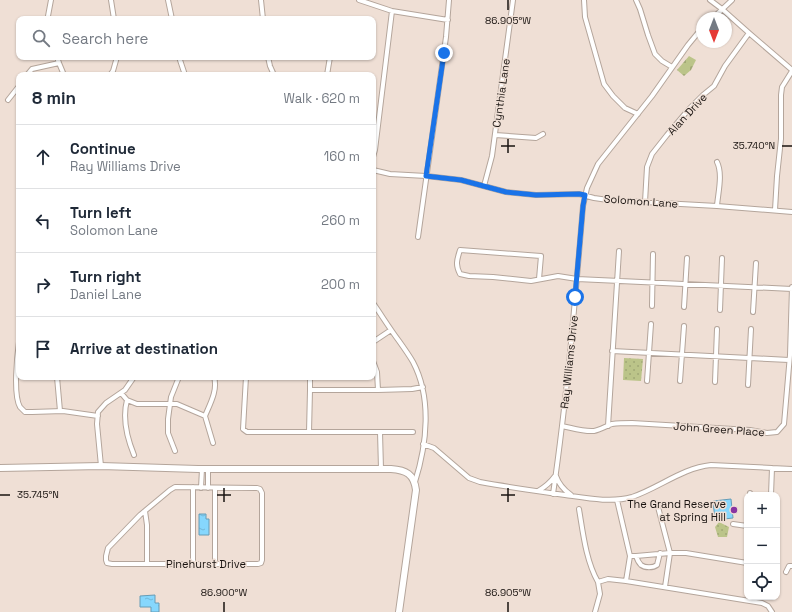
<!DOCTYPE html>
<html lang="en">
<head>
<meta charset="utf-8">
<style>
  body { margin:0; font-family:"Space Grotesk",sans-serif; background:#f2f2f3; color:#1f2937 }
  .controls { position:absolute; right:12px; bottom:12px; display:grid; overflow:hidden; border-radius:8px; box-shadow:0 1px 3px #0004 }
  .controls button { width:36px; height:36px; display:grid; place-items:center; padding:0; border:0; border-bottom:1px solid #e0e1e3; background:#fff; color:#1f2937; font:20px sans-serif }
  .compass { position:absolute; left:696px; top:12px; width:36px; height:36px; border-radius:50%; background:#fff; box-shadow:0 1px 3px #0004; rotate:180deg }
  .stop { position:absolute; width:12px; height:12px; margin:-9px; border:3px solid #1a73e8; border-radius:50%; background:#fff }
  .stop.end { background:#1a73e8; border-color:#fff; box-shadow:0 1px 4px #0008 }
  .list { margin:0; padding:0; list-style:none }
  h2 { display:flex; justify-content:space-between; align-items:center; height:52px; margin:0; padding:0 16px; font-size:17px }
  h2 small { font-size:13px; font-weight:400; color:#747a83 }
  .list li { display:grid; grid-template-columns:26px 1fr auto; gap:12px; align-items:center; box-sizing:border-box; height:64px; padding:0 16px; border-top:1px solid #e0e1e3 }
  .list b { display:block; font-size:15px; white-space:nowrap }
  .list p { margin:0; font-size:13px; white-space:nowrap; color:#747a83 }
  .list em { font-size:13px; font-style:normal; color:#747a83 }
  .icon { flex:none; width:22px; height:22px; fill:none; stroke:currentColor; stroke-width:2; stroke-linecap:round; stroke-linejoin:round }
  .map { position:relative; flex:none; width:792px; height:612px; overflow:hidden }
  .search { position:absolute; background:#fff; box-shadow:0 1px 3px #0004; left:16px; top:16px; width:360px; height:44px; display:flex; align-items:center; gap:10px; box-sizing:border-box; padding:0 14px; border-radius:8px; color:#747a83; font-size:15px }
  .panel { position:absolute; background:#fff; box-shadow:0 1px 3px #0004; left:16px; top:72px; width:360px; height:308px; border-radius:8px }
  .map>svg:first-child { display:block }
  .grass { fill:url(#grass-dots) }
  .cemetery { fill:url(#cemetery-stones) }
  .water { fill:url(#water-ripples); stroke:#669cb6 }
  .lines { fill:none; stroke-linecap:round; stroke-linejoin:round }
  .street-casing { stroke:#b4a59b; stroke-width:6 }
  .secondary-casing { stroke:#b4a59b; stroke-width:8 }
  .street { stroke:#fff; stroke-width:4 }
  .secondary { stroke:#fff; stroke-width:6 }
  .route { stroke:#1a73e8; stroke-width:5 }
  .ticks { fill:none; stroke:#1a1411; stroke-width:1.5 }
  .poi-dot { fill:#8934a1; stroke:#efdfd5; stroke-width:1.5 }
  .labels { text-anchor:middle; stroke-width:3; stroke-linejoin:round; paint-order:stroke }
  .street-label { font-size:11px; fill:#1a1411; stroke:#efdfd5 }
  .poi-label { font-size:11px; fill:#1a1411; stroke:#efdfd5; text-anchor:end }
  .ticks-label { font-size:10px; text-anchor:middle; fill:#1a1411; stroke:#efdfd5; stroke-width:3; stroke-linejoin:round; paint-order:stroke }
</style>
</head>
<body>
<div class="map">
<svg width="792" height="612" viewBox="0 0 792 612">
  <defs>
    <pattern id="grass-dots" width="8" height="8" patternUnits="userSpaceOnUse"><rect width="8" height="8" fill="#bbc489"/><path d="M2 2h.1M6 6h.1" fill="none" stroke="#a0a875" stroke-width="1.8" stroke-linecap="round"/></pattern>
    <pattern id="cemetery-stones" width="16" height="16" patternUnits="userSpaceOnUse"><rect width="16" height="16" fill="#bbc489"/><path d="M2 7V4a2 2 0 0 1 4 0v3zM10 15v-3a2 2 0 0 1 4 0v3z" fill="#a0a875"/></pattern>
    <pattern id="water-ripples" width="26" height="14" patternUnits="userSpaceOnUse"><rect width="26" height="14" fill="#86d7fd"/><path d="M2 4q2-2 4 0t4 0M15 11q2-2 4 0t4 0" fill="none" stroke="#73b8d8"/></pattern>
  </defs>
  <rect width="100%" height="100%" fill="#efdfd5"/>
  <!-- grass -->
  <path class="grass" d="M624 358 643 359 641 381 623 380Z
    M719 522 729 527 727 537H718L715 527Z"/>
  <!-- cemetery -->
  <path class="cemetery" d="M689 56 696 60 691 70 684 76 677 70Z"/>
  <!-- water -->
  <path class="water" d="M731 499 733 518 715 520 713 501Z
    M199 514H206V519H209V535H199Z
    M155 595V603H159V612H151V607H140V596Z"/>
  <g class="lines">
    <!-- street casing -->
    <g class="street-casing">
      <path id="street" d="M111 0 114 19
        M168 0 172 19
        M261 0 263 19
        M359 0 392 11 448 20
        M584 0 585 17 604 84 613 96 625 108 638 114
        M636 0 640 9 648 35 655 54 662 61 672 67
        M710 0 722 9 749 33 792 70
        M713 18 732 0
        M49 19 48 16 51 0
        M57 57 59 63 64 75
        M179 57 185 75
        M268 57 270 66 274 75
        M27 75 32 69 59 63
        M110 75 113 71 117 57
        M327 75 330 57
        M8 100 19 86
        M495 135 536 138 543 134
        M373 157 375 150 392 11
        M717 162C723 174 718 193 717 206
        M373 170 390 174 426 176 461 180 506 192 536 195 579 194 594 198 608 200 717 206 792 212
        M484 186 492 156 513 0
        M645 202 647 167 652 154 667 135 689 109 703 95 714 86 725 66 749 33
        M775 210 777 176 781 139V95L782 87 792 71
        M418 237 446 37 449 0
        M539 279 541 256 460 250C457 260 455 264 460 274L469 276 493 277 531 281 558 276 577 279 792 289
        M373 303C382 316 390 329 399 341 404 348 409 355 413 362 432 398 427 444 415 482
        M652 306 653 254
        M684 307 687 258
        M720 310 722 258
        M753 312 756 263
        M19 342C17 356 13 395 20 407 22 409 23 410 25 412H32L63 411 98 416
        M373 342 391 330
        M612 351 789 360
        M373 361 377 372 378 390
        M57 377 60 411
        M246 377 243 429 247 432H309
        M647 381 651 324
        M680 381 684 326
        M715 382 717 329
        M748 385 751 329
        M310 390V377
        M121 393 127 400C122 419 127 438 134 455
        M127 400 137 404H177L205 416
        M205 416C210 404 218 390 214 377
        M205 416 213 443
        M562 426C572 428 584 432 594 431 600 430 606 426 612 424 619 423 625 423 632 423L750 430 767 433 777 432 784 424 790 355 792 287
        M608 426 619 251
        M380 432 381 469
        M413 432H309L310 390H378L412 389 423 387
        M423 444 434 448 469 478 480 482C508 487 536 491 565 495 586 498 611 503 632 497 659 488 682 468 711 465L792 469
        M175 451 168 433V419L171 397 179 377
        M101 466 97 424 98 412 106 403 125 390 134 377
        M556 476C559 485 564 490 571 495
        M175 487 257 488 260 489 262 493V560L261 563 258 564H112L107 563 106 560V556L108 548 140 515 170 490Z
        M201 488 202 469
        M208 488V469
        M215 488V564
        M538 491C545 487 550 483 555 476
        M750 493V495
        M553 494C567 398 575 302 583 206L587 188 598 164 652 96 688 45 702 28
        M771 495 772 468
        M658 507 670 553H686L747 563
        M579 509C583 533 586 561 598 582L608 579 626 581 630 556 617 500
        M145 511 147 525V564
        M733 524 747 526
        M630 556H636L670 553 665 587
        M636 556C637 559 639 563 641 565 645 568 653 568 657 565L660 553
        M193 564V487
        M786 572 789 566H792
        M626 581 762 603 768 606 772 612
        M595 612 600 594 598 582"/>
    </g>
    <!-- secondary casing -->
    <g class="secondary-casing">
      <path id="secondary" d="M0 468 101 466 198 469H391C406 470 414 474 416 490L399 612"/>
    </g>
    <!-- street -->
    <use href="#street" class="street"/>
    <!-- secondary -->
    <use href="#secondary" class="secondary"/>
  </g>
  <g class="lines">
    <!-- route -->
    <path class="route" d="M444 53 426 176 461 180 506 192 536 195 579 194 585 195 583 206 575 297"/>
  </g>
  <!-- ticks -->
  <path class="ticks" d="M508 0V10M508 139V153M501 146H515M782 146H792M224 488V502M508 488V502M0 495H10M217 495H231M501 495H515M224 602V612M508 602V612"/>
  <!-- markers -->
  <circle class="poi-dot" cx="734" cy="510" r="4"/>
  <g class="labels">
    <!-- street labels -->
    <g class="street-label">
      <text transform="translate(501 93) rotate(-82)" y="4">Cynthia Lane</text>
      <text transform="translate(687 114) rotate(-47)" y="4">Alan Drive</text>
      <text transform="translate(641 201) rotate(4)" y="4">Solomon Lane</text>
      <text transform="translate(569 362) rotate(-84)" y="4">Ray Williams Drive</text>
      <text transform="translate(719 429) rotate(4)" y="4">John Green Place</text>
      <text x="206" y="568">Pinehurst Drive</text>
    </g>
    <!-- poi labels -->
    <g class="poi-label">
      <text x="726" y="508">The Grand Reserve<tspan x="726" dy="13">at Spring Hill</tspan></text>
    </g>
  </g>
  <g class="ticks-label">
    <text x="508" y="24">86.905°W</text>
    <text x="754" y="149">35.740°N</text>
    <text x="38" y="498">35.745°N</text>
    <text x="224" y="596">86.900°W</text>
    <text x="508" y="596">86.905°W</text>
  </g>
</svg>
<div class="controls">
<button>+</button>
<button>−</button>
<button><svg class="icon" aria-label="locate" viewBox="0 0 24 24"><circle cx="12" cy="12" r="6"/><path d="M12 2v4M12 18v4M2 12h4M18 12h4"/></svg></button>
</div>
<svg class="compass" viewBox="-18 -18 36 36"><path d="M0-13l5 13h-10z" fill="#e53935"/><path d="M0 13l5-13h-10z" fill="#747a83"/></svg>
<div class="stop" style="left:575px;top:297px"></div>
<div class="stop end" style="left:444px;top:53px"></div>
<div class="search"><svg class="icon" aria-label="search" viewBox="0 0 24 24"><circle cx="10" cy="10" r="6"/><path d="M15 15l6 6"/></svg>Search here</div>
<section class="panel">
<h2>8 min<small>Walk · 620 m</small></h2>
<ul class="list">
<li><svg class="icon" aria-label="ahead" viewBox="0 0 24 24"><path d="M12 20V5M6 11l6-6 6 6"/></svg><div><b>Continue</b><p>Ray Williams Drive</p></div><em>160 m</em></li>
<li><svg class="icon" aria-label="left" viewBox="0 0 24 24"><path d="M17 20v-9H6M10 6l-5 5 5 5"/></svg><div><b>Turn left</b><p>Solomon Lane</p></div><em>260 m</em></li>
<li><svg class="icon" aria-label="right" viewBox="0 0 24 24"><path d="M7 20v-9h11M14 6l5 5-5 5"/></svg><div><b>Turn right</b><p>Daniel Lane</p></div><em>200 m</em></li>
<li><svg class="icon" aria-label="arrive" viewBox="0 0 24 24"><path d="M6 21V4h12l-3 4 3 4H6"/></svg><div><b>Arrive at destination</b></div></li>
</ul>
</section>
</div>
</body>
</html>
